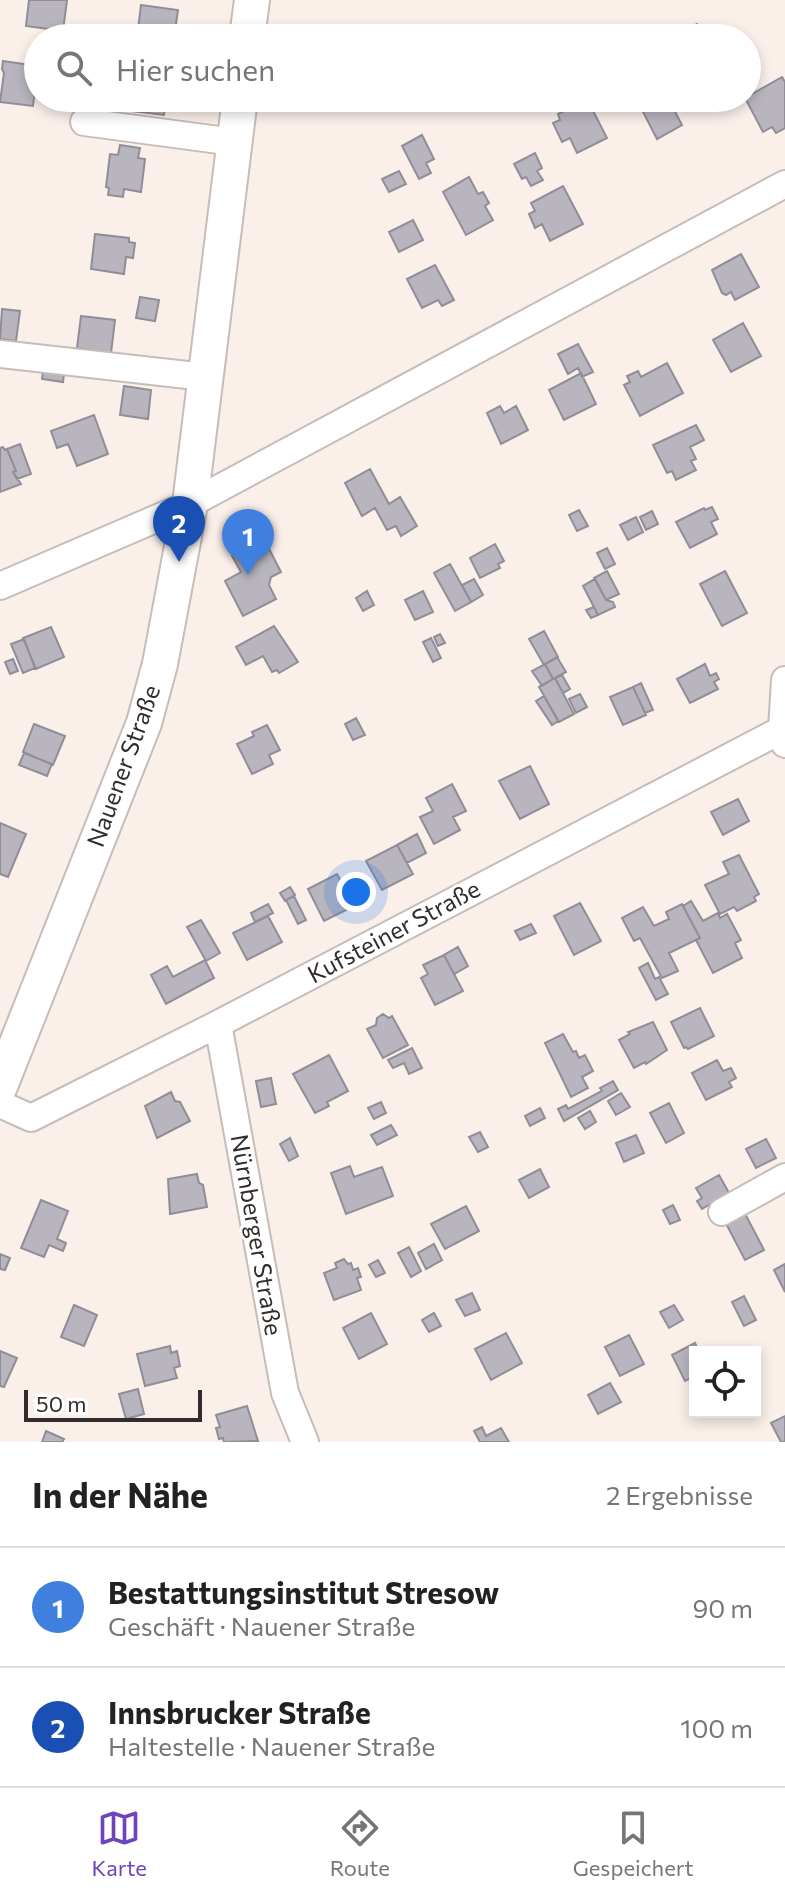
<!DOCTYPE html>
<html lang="de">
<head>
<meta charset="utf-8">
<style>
  body { margin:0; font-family:Commissioner,sans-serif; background:#f2f2f2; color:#222 }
  .controls { position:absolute; right:24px; bottom:24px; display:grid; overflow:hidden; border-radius:0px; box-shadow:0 4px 12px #0003 }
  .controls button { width:72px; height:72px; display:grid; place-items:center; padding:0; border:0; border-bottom:2px solid #e0e0e0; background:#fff; color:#222; font:40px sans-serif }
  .scale { position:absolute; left:24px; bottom:20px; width:178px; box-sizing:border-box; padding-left:8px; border:4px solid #322d2c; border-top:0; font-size:22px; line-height:28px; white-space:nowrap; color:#322d2c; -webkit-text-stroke:6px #fff; paint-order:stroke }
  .you { position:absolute; left:356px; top:892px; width:28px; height:28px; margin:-20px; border:6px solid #fff; border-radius:50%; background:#1a73e8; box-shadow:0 0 0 12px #1a73e833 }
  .badge { display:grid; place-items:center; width:52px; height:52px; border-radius:50%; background:#6e44bc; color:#fff; font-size:26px; font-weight:700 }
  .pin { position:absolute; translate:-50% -66px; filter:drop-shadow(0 2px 4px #0008) }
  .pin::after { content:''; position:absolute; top:42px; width:28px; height:24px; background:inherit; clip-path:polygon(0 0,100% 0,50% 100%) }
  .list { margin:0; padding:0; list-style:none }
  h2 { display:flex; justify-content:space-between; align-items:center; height:104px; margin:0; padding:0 32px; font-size:34px }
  h2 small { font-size:26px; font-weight:400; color:#767676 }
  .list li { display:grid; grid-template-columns:52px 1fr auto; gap:24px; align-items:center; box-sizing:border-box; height:120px; padding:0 32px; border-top:2px solid #e0e0e0 }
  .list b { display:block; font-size:30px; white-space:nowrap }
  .list p { margin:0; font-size:26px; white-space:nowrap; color:#767676 }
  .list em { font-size:26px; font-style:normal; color:#767676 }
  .icon { flex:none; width:44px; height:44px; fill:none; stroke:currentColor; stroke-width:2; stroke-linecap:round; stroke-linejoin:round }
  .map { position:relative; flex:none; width:785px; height:1442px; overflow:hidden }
  .search { position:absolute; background:#fff; box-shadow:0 4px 12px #0003; left:24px; right:24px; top:24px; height:88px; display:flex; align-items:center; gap:20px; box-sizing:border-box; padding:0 28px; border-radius:44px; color:#767676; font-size:30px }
  .sheet { height:344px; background:#fff }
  nav { display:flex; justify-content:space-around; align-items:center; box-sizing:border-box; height:112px; border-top:2px solid #e0e0e0; background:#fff; font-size:22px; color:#767676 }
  nav a { display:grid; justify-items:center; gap:4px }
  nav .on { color:#6e44bc }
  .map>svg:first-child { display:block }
  .building { fill:#b9b5be; stroke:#918d96; stroke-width:2 }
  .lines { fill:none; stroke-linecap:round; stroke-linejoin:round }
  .minor-casing { stroke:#c7bcb7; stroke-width:30 }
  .major-casing { stroke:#c7bcb7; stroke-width:38 }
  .minor { stroke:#fff; stroke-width:26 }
  .major { stroke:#fff; stroke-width:34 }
  .labels { text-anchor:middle; stroke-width:6; stroke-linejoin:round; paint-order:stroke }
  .street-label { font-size:24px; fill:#322d2c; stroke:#fff }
</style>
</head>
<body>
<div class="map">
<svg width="785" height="1442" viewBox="0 0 785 1442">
  <rect width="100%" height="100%" fill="#fbefea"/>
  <!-- building -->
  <path class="building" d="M29 0H67L63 31 26 26Z
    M141 5 178 10 174 38H137Z
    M697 24 704 38H684L681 32Z
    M3 61 38 66 33 106 0 102 4 73 2 69Z
    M782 77 785 82V128L776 133 772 127 763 132 745 98Z
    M116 98H166L164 115 114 109Z
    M179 98H191L190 109 178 107Z
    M651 98H668L682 125 657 139 639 104Z
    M587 99 607 138 577 153 570 138 562 142 553 123 560 120 558 114Z
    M422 135 434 159 426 163 431 173 419 179 402 146Z
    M120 145 140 148 138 158 145 159 141 192 124 189 123 197 108 195 109 188 106 187 110 154 118 155Z
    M535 153 542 168 537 171 543 180 531 186 526 177 522 179 514 164Z
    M399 171 406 184 389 192 382 179Z
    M469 177 478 194 483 192 489 203 485 206 493 220 466 235 443 192Z
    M563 186 583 224 550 241 542 224 535 228 529 214 535 211 531 203Z
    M413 220 423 240 399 252 389 232Z
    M95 234 129 238V242L135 243 133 258 126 257 124 274 91 269Z
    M741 254 759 287 735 300 731 292 726 295 722 293 712 270Z
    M435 265 454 300 442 306 438 300 422 308 407 279Z
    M140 297 159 300 155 321 136 318Z
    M2 309 20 311 16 341 0 339Z
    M81 316 115 320 111 353 77 348Z
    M743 323 761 356 731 372 713 340Z
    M578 344 593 372 582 377 578 368 568 374 558 354Z
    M667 363 683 393 640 416 624 385 630 382 627 376 638 371 641 377Z
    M43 371 64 374 63 382 42 379Z
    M581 373 596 404 564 420 549 390Z
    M124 386 151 390 148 419 120 415Z
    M500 406 504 413 516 406 528 430 501 444 487 413Z
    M94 415 108 454 77 466 68 444 57 448 51 431Z
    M696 425 704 440 690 447 696 459 691 461 696 470 676 480 672 471 667 473 653 445Z
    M20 444 31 474 17 479 13 472 16 471 7 449Z
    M3 447 5 450 7 449 16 471 13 472 21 484 0 492V448Z
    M370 469 389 504 400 497 417 526 401 536 396 526 387 530 375 508 362 516 345 483Z
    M712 507 718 519 711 522 717 534 690 548 676 522 704 508 705 510Z
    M579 510 588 526 577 531 569 515Z
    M652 511 658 524 646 530 640 517Z
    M636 517 643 532 628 540 620 525Z
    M264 539 281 572 271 577 269 585 276 599 243 616 225 581 241 572 232 556Z
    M495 544 504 561 498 564 500 568 480 578 470 558Z
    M607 548 615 564 605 569 597 553Z
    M450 564 471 602 455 611 434 573Z
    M607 571 619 594 606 600 594 578Z
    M725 571 747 613 722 626 700 584Z
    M474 579 483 595 471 602 462 585Z
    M595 579 606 600 613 602 615 607 598 615 583 586Z
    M367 591 374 605 363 611 356 598Z
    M423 591 433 612 415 620 405 600Z
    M594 607 598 615 591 618 586 610Z
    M274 626 298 662 279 673 277 670 272 672 263 656 246 665 236 647Z
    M51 627 64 657 36 669 23 638Z
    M544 631 558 657 544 665 529 639Z
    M440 634 445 643 438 646 434 637Z
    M431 638 441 658 433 662 423 642Z
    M24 639 35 668 23 673 11 644Z
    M557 657 566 672 553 679 545 664Z
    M13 659 18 671 10 674 5 662Z
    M545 664 553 679 542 686 532 671Z
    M705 664 710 676 716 673 719 679 714 682 718 689 690 703 677 679Z
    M562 675 570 689 563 693 555 678Z
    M555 678 574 714 559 722 539 687Z
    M641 683 653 710 645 713 633 687Z
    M633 687 646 715 623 725 610 697Z
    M580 694 587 707 576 713 569 699Z
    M544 696 558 721 552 725 536 701Z
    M356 718 365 735 353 740 345 724Z
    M34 724 65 736 53 765 23 752Z
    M267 725 280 750 269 755 273 764 252 774 237 744 254 736 252 732Z
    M24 753 52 764 47 776 19 765Z
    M530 766 549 804 520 819 499 781Z
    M452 784 466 811 453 817 460 830 434 844 420 817 433 811 426 798Z
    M738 799 749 821 723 835 711 812Z
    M0 823 26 834 8 877 0 874Z
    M417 834 426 853 407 863 397 845Z
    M397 845 413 874 382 890 366 861Z
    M739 855 759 894 754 897 756 901 737 911 734 907 720 914 705 885 729 874 723 862Z
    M337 874 354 906 324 921 308 889Z
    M290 887 295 895 285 901 280 893Z
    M294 896 306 920 298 924 286 900Z
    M691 901 703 921 718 913 720 918 727 914 741 940 735 943 742 958 713 973 696 940 700 938 683 906Z
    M580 903 601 941 574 955 554 916Z
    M268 904 273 913 255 922 251 913Z
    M682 904 700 938 669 953 678 971 662 978 640 938 634 941 622 918 643 907 654 926 669 919 666 912Z
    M268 916 282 942 247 960 233 933Z
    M201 920 220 953 206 961 187 927Z
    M531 924 536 933 520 940 515 931Z
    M458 947 468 966 454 974 444 955Z
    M444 955 463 991 435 1005 421 978 428 974 423 965Z
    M205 960 214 978 166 1004 151 975 167 966 173 977Z
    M648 963 655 979 659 977 668 994 656 1000 639 968Z
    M700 1008 714 1036 688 1049 686 1047 684 1048 671 1022Z
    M383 1014 389 1018 392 1016 408 1045 383 1058 367 1029 376 1025 377 1018Z
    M653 1022 667 1050 646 1064 645 1062 634 1068 619 1040 630 1034 628 1032Z
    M563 1034 573 1052 576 1051 579 1058 585 1055 593 1071 582 1077 588 1088 571 1097 545 1043Z
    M412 1048 422 1068 409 1074 404 1063 393 1068 388 1060Z
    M329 1055 348 1091 327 1102 329 1106 315 1113 293 1074Z
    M717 1060 723 1071 731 1068 736 1078 729 1082 732 1087 706 1100 692 1073Z
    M271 1078 276 1104 261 1107 256 1081Z
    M613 1081 618 1090 564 1121 558 1109 566 1105 568 1109 602 1091 600 1088Z
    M171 1092 175 1101 180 1102 190 1121 157 1138 145 1106Z
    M621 1093 630 1107 616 1115 608 1101Z
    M381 1102 386 1113 374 1119 368 1108Z
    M669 1103 684 1133 666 1143 650 1113Z
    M540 1108 545 1118 530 1126 525 1116Z
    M590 1111 596 1122 585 1129 578 1118Z
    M391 1125 397 1135 377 1145 371 1135Z
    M480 1132 488 1147 478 1152 469 1137Z
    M636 1135 644 1153 624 1162 616 1143Z
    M290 1138 298 1156 289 1161 280 1144Z
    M766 1139 776 1158 756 1168 746 1149Z
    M350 1166 354 1177 382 1167 393 1196 346 1214 331 1173Z
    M540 1169 549 1187 529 1198 519 1180Z
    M197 1174 199 1183 203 1185 207 1207 170 1214 168 1179Z
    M719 1175 729 1193 702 1209 697 1201 702 1198 696 1188Z
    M41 1200 68 1211 57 1239 66 1243 63 1251 49 1245 44 1257 21 1248Z
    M673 1205 680 1220 670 1224 663 1210Z
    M466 1206 479 1231 445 1249 431 1224Z
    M741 1206 764 1250 745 1260 722 1216Z
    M434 1244 442 1260 426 1269 418 1253Z
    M409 1247 421 1271 411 1277 398 1253Z
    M0 1254 10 1258 5 1270 0 1269Z
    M344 1259 348 1264 351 1263 353 1270 358 1268 361 1277 357 1278 361 1290 334 1300 324 1273 337 1268 335 1263Z
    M378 1260 385 1273 376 1277 369 1265Z
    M785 1264V1292L774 1270Z
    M472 1293 480 1310 465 1316 456 1300Z
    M744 1296 756 1320 744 1326 732 1302Z
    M74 1305 97 1315 84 1346 61 1337Z
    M674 1305 683 1320 669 1328 660 1312Z
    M371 1313 387 1344 359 1359 343 1328Z
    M434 1313 441 1326 429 1332 422 1320Z
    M506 1333 522 1363 491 1380 475 1349Z
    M629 1335 644 1364 620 1376 605 1347Z
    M695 1343 699 1352H695V1376L685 1381 672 1355Z
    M170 1346 171 1353 177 1351 180 1366 174 1368 177 1378 145 1386 137 1354Z
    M0 1351 17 1358 4 1387 0 1386Z
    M610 1383 621 1402 598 1414 588 1395Z
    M138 1389 144 1414 126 1419 119 1394Z
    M247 1406 258 1441 224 1442 223 1438 219 1439 216 1428 220 1427 216 1415Z
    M785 1416V1442H781L771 1423Z
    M482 1427 486 1436 501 1428 509 1442H480L474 1431Z
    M46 1431 64 1439 62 1442H42Z"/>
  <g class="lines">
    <!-- minor casing -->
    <g class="minor-casing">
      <path id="minor" d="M84 122 234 142
        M0 354 205 377
        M0 586 190 504 785 184
        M785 680 782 730 785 744
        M218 1024 285 1393 305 1442
        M0 1104 31 1118 218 1024 785 728
        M722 1212 785 1177"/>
    </g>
    <!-- major casing -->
    <g class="major-casing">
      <path id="major" d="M247 38 252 0
        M0 1086 144 723 160 664 190 504 240 98"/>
    </g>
    <!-- minor -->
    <use href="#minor" class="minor"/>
    <!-- major -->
    <use href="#major" class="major"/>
  </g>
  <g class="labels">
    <!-- street labels -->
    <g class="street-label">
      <text transform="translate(124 766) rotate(-70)" y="8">Nauener Straße</text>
      <text transform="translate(394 932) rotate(-28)" y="8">Kufsteiner Straße</text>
      <text transform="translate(256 1235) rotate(80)" y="8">Nürnberger Straße</text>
    </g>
  </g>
</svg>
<div class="controls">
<button><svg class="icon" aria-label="locate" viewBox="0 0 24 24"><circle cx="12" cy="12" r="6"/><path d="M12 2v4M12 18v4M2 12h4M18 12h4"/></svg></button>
</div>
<div class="scale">50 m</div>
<div class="you"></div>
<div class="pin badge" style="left:248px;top:575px;background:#3f7fe0">1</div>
<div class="pin badge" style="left:179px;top:562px;background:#1a4fb4">2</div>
<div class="search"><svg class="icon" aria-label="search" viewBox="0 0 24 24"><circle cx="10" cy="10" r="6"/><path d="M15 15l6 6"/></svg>Hier suchen</div>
</div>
<section class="sheet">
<h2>In der Nähe<small>2 Ergebnisse</small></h2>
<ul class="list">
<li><span class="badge" style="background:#3f7fe0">1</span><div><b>Bestattungsinstitut Stresow</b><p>Geschäft · Nauener Straße</p></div><em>90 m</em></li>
<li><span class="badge" style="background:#1a4fb4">2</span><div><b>Innsbrucker Straße</b><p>Haltestelle · Nauener Straße</p></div><em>100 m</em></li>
</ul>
</section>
<nav>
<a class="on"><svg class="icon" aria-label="map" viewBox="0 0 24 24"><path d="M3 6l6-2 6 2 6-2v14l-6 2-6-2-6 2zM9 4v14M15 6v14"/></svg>Karte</a>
<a><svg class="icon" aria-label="directions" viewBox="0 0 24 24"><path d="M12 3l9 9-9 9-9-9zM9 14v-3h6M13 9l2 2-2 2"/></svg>Route</a>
<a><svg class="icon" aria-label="saved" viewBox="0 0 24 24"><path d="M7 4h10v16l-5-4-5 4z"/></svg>Gespeichert</a>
</nav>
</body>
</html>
